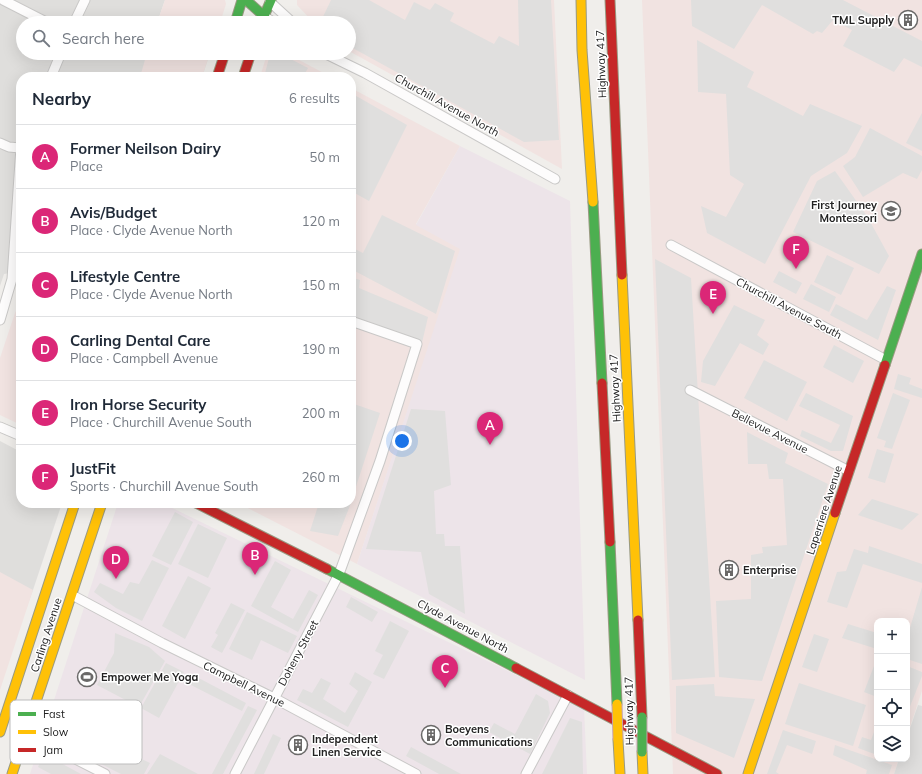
<!DOCTYPE html>
<html lang="en">
<head>
<meta charset="utf-8">
<style>
  body { margin:0; font-family:Mulish,sans-serif; background:#f2f2f3; color:#1f2937 }
  .controls { position:absolute; right:12px; bottom:12px; display:grid; overflow:hidden; border-radius:8px; box-shadow:0 4px 16px #0002 }
  .controls button { width:36px; height:36px; display:grid; place-items:center; padding:0; border:0; border-bottom:1px solid #e0e1e3; background:#fff; color:#1f2937; font:20px sans-serif }
  .you { position:absolute; left:402px; top:441px; width:14px; height:14px; margin:-10px; border:3px solid #fff; border-radius:50%; background:#1a73e8; box-shadow:0 0 0 6px #1a73e833 }
  .badge { display:grid; place-items:center; width:26px; height:26px; border-radius:50%; background:#db2777; color:#fff; font-size:13px; font-weight:700 }
  .pin { position:absolute; translate:-50% -33px; filter:drop-shadow(0 1px 2px #0008) }
  .pin::after { content:''; position:absolute; top:21px; width:14px; height:12px; background:inherit; clip-path:polygon(0 0,100% 0,50% 100%) }
  .list { margin:0; padding:0; list-style:none }
  h2 { display:flex; justify-content:space-between; align-items:center; height:52px; margin:0; padding:0 16px; font-size:17px }
  h2 small { font-size:13px; font-weight:400; color:#747a83 }
  .list li { display:grid; grid-template-columns:26px 1fr auto; gap:12px; align-items:center; box-sizing:border-box; height:64px; padding:0 16px; border-top:1px solid #e0e1e3 }
  .list b { display:block; font-size:15px; white-space:nowrap }
  .list p { margin:0; font-size:13px; white-space:nowrap; color:#747a83 }
  .list em { font-size:13px; font-style:normal; color:#747a83 }
  .icon { flex:none; width:22px; height:22px; fill:none; stroke:currentColor; stroke-width:2; stroke-linecap:round; stroke-linejoin:round }
  .map { position:relative; flex:none; width:922px; height:774px; overflow:hidden }
  .search { position:absolute; background:#fff; box-shadow:0 4px 16px #0002; left:16px; top:16px; width:340px; height:44px; display:flex; align-items:center; gap:10px; box-sizing:border-box; padding:0 14px; border-radius:22px; color:#747a83; font-size:15px }
  .panel { position:absolute; background:#fff; box-shadow:0 4px 16px #0002; left:16px; top:72px; width:340px; height:436px; border-radius:16px }
  .map>svg:first-child { display:block }
  .residential { fill:#dfdedc }
  .commercial { fill:#f1e3e1 }
  .industrial { fill:#ede4e9 }
  .parking { fill:#e0dfde }
  .lines { fill:none; stroke-linecap:round; stroke-linejoin:round }
  .street-casing { stroke:#c9c8c7; stroke-width:11 }
  .fast-casing { stroke:#999a82; stroke-width:11 }
  .slow-casing { stroke:#999a82; stroke-width:11 }
  .jam-casing { stroke:#999a82; stroke-width:11 }
  .street { stroke:#fdfcfc; stroke-width:9 }
  .fast { stroke:#4caf50; stroke-width:9 }
  .slow { stroke:#ffc107; stroke-width:9 }
  .jam { stroke:#c62828; stroke-width:9 }
  .fast-bridge-casing { stroke:#c5a2ac; stroke-width:11; stroke-linecap:butt }
  .slow-bridge-casing { stroke:#c5a2ac; stroke-width:11; stroke-linecap:butt }
  .fast-bridge { stroke:#4caf50; stroke-width:9 }
  .slow-bridge { stroke:#ffc107; stroke-width:9 }
  .labels { text-anchor:middle; stroke-width:3; stroke-linejoin:round; paint-order:stroke }
  .poi-label { font-size:11px; font-weight:bold; fill:#222; stroke:#fff; text-anchor:start }
  .street-label { font-size:11px; fill:#222; stroke:#fff }
  .key { fill:#fff; stroke:#bdbdbd; stroke-width:1 }
  .key-label { font-size:11px; fill:#222 }
</style>
</head>
<body>
<div class="map">
<svg width="922" height="774" viewBox="0 0 922 774">
  <rect width="100%" height="100%" fill="#f0eeeb"/>
  <!-- residential -->
  <path class="residential" d="M0 0H165L157 23H23V53H210L202 77H21V271L4 274 0 286Z
    M0 441 21 452V503H62L33 590 0 678Z"/>
  <!-- commercial -->
  <path class="commercial" d="M165 0H225L226 4 220 23H157Z
    M297 0H554L562 169 349 51V23H314L297 5Z
    M642 0H922V691L907 736V621H877V759H899L894 774H673Z
    M147 53H210L202 77H140Z
    M269 53H286L331 77H260L267 54Z
    M351 88 460 146 416 224 461 249 357 564 238 503H351Z
    M21 301V425L0 415V358L15 313Z
    M0 572 33 590 0 690Z"/>
  <!-- industrial -->
  <path class="industrial" d="M460 146 570 201 585 680 357 564 460 249 416 225Z
    M118 503H162L584 708 587 774H30Z"/>
  <!-- parking -->
  <path class="parking" d="M331 0H369L405 20 414 2 430 10 435 3 454 13 450 21 494 44 499 36 519 46 518 0H551L559 140 524 142 349 46V23H320Z
    M691 0H843L922 41V67L904 58 894 72 843 46 852 30 833 20 822 33 817 31 813 34 762 5 734 49 692 26Z
    M697 40 754 72 747 87 803 116 810 104 862 126 847 153 811 176 765 264 707 233 701 206 726 217 744 184 730 175 726 94 698 92Z
    M279 53 308 68 303 77H264L269 58Z
    M351 93 407 125 369 201 351 191Z
    M922 113V151L906 143Z
    M870 128 922 156V170L917 179 903 173 863 197 843 166 855 157Z
    M835 171 867 216 889 256 879 274 793 232 817 181Z
    M382 215 455 251 436 314 351 269V247L363 253Z
    M827 255 854 268 841 295 814 282Z
    M655 259 691 278 715 677 672 680Z
    M779 271 802 283 796 294 773 282Z
    M351 277 360 280 359 288 428 317 421 347 351 326Z
    M811 284 836 297 829 312 803 299Z
    M887 286 896 290 878 340 830 315 836 304 867 320Z
    M734 305 765 320 757 335 769 344 763 355 740 343 715 386 701 382 703 361Z
    M834 345 864 361 853 383 823 367Z
    M764 360 807 382 787 421 744 398Z
    M898 374 911 378 909 384 922 389V398L894 389Z
    M806 393 853 416 843 451H831L800 436 802 430 831 443 840 425 799 406Z
    M893 393 910 400 892 449 884 447 886 441 877 438Z
    M351 403 380 413 351 502Z
    M411 409 445 411 451 485 434 491 436 534H444L445 546H460L465 614 429 594 421 552 366 549Z
    M747 432 788 453 785 463 828 484 762 681 719 677 716 601 751 599V555L763 553 762 547 787 545 783 479H769L767 464H748Z
    M877 449 894 454 885 483 868 478Z
    M872 499 919 514 902 530 858 515Z
    M319 503H351L338 536 310 531Z
    M175 512 193 522 171 565 152 556Z
    M198 524 227 538 208 578 178 564Z
    M869 546 922 564V583L863 564 847 608 827 602 837 572 846 571 854 549 868 553Z
    M152 560 169 568 142 621 116 608 94 592 100 583 123 594 130 582 139 584Z
    M275 561 291 570 271 607 293 619 309 590 318 595 298 632 251 606Z
    M188 576 211 588 185 639 162 626Z
    M922 587V664L907 659V638Z
    M351 597 378 612 372 622 346 607Z
    M231 603 245 610 222 653 211 647 218 635 215 633Z
    M247 612 297 636 288 653 261 640 252 660 229 649Z
    M390 621 409 631 384 679 373 674 383 655 375 651Z
    M848 624 877 633V649L842 638Z
    M115 633 149 647 165 661 139 707 97 685 114 653Z
    M814 634 829 639 817 672 802 667Z
    M877 658V697L864 692Z
    M166 663 184 672 159 718 141 708Z
    M907 666 922 672V676L909 709 907 708Z
    M355 672 372 682 348 727 297 700 303 689 312 693 321 678 331 683 323 699 345 713 358 691 349 684Z
    M191 674 246 703 242 711 187 683Z
    M799 683 866 705 853 746 785 724Z
    M714 684 715 696 755 699 734 758 676 733V686Z
    M536 694 548 701 550 713 530 754 489 732 494 723 515 734Z
    M918 705 922 706V774H894L899 759H907V737Z
    M248 706 257 710 223 774H212Z
    M570 718 582 722 583 774H542Z
    M877 724V755L858 748 862 737 871 740Z
    M783 730 816 741 812 754 787 745 776 772 779 774H767Z
    M273 734 281 738 264 774H254Z
    M83 736 119 753 121 749 150 763 144 774H121L75 751Z
    M835 745 892 765 889 774H866L867 770 833 755Z
    M411 747 461 774H439L406 756Z
    M44 754 81 774H51L38 767Z
    M160 754 198 774H147Z"/>
  <g class="lines">
    <!-- street casing -->
    <g class="street-casing">
      <path id="street" d="M3 0 48 23
        M270 2 293 23
        M264 16 274 23
        M74 23 85 0
        M324 53 365 73 555 179
        M51 77 61 53
        M0 143 9 147 20 148
        M671 245 886 360
        M0 320 12 279 21 147
        M690 390 849 471
        M0 427 21 436
        M72 595 162 643 274 698 416 774
        M26 734 105 774
        M235 774 339 574 380 461 417 344 351 321
        M526 774 568 695"/>
    </g>
    <!-- fast casing -->
    <g class="fast-casing">
      <path id="fast" d="M246 0 264 16
        M235 23 242 0
        M261 23 271 0
        M593 202 602 383
        M885 365 922 254
        M610 542 617 704
        M327 569 516 668"/>
    </g>
    <!-- slow casing -->
    <g class="slow-casing">
      <path id="slow" d="M581 0 582 50 593 202
        M622 275 638 620
        M0 732 75 503
        M618 740 620 774
        M642 752 643 774
        M12 774 102 503
        M748 774 835 513"/>
    </g>
    <!-- jam casing -->
    <g class="jam-casing">
      <path id="jam" d="M610 0 622 275
        M217 77 225 53
        M243 77 251 53
        M602 383 610 542
        M196 503 327 569
        M835 513 885 365
        M638 620 642 717
        M516 668 717 774"/>
    </g>
    <!-- street -->
    <use href="#street" class="street"/>
    <!-- fast -->
    <use href="#fast" class="fast"/>
    <!-- slow -->
    <use href="#slow" class="slow"/>
    <!-- jam -->
    <use href="#jam" class="jam"/>
    <!-- fast-bridge casing -->
    <g class="fast-bridge-casing">
      <path id="fast-bridge" d="M642 717V752"/>
    </g>
    <!-- slow-bridge casing -->
    <g class="slow-bridge-casing">
      <path id="slow-bridge" d="M617 704 618 740"/>
    </g>
    <!-- fast-bridge -->
    <use href="#fast-bridge" class="fast-bridge"/>
    <!-- slow-bridge -->
    <use href="#slow-bridge" class="slow-bridge"/>
  </g>
  <!-- icons -->
  <defs>
    <g id="building-ring" transform="scale(1)"><circle r="9.5" fill="#fff" stroke="#6a6968" stroke-width="1.5"/><path d="M-4-6H4V6H1V3H-1V6H-4ZM-2.5-4.3h1.7v1.8h-1.7ZM.8-4.3h1.7v1.8H.8ZM-2.5-1h1.7V.8h-1.7ZM.8-1h1.7V.8H.8Z" fill="#6a6968"/></g>
    <g id="school-ring" transform="scale(1)"><circle r="9.5" fill="#fff" stroke="#6a6968" stroke-width="1.5"/><path d="M0-5L7-2L0 1L-7-2ZM-4 1L0 2.5L4 1V4Q0 6-4 4Z" fill="#6a6968"/></g>
    <g id="stadium-ring" transform="scale(1)"><circle r="9.5" fill="#fff" stroke="#6a6968" stroke-width="1.5"/><path d="M0-5a6.5 5 0 1 0 0 10a6.5 5 0 1 0 0-10ZM-3.5-1.8h7v3.6h-7Z" fill="#6a6968"/></g>
  </defs>
  <g fill-rule="evenodd">
    <use href="#building-ring" x="908" y="20"/>
    <use href="#school-ring" x="891" y="211"/>
    <use href="#building-ring" x="729" y="570"/>
    <use href="#stadium-ring" x="87" y="677"/>
    <use href="#building-ring" x="431" y="735"/>
    <use href="#building-ring" x="298" y="745"/>
  </g>
  <g class="labels">
    <!-- poi labels -->
    <g class="poi-label">
      <text x="894" y="24" text-anchor="end">TML Supply</text>
      <text x="877" y="209" text-anchor="end">First Journey<tspan x="877" dy="13">Montessori</tspan></text>
      <text x="743" y="574">Enterprise</text>
      <text x="101" y="681">Empower Me Yoga</text>
      <text x="445" y="733">Boeyens<tspan x="445" dy="13">Communications</tspan></text>
      <text x="312" y="743">Independent<tspan x="312" dy="13">Linen Service</tspan></text>
    </g>
    <!-- street labels -->
    <g class="street-label">
      <text transform="translate(601 64) rotate(-92)" y="4">Highway 417</text>
      <text transform="translate(447 105) rotate(29)" y="4">Churchill Avenue North</text>
      <text transform="translate(789 308) rotate(28)" y="4">Churchill Avenue South</text>
      <text transform="translate(615 388) rotate(-93)" y="4">Highway 417</text>
      <text transform="translate(770 431) rotate(27)" y="4">Bellevue Avenue</text>
      <text transform="translate(824 510) rotate(-72)" y="4">Laperriere Avenue</text>
      <text transform="translate(463 626) rotate(28)" y="4">Clyde Avenue North</text>
      <text transform="translate(46 635) rotate(-72)" y="4">Carling Avenue</text>
      <text transform="translate(298 653) rotate(-62)" y="4">Doheny Street</text>
      <text transform="translate(244 684) rotate(26)" y="4">Campbell Avenue</text>
      <text transform="translate(629 711) rotate(-91)" y="4">Highway 417</text>
    </g>
  </g>
  <!-- legend -->
  <rect x="10" y="700" width="132" height="64" rx="6" class="key"/>
  <rect x="18" y="712" width="18" height="4" fill="#4caf50"/>
  <rect x="18" y="730" width="18" height="4" fill="#ffc107"/>
  <rect x="18" y="748" width="18" height="4" fill="#c62828"/>
  <g class="key-label">
    <text x="43" y="718">Fast</text>
    <text x="43" y="736">Slow</text>
    <text x="43" y="754">Jam</text>
  </g>
</svg>
<div class="controls">
<button>+</button>
<button>−</button>
<button><svg class="icon" aria-label="locate" viewBox="0 0 24 24"><circle cx="12" cy="12" r="6"/><path d="M12 2v4M12 18v4M2 12h4M18 12h4"/></svg></button>
<button><svg class="icon" aria-label="layers" viewBox="0 0 24 24"><path d="M12 4l9 5-9 5-9-5zM3 14l9 5 9-5"/></svg></button>
</div>
<div class="you"></div>
<div class="pin badge" style="left:490px;top:445px">A</div>
<div class="pin badge" style="left:255px;top:575px">B</div>
<div class="pin badge" style="left:445px;top:688px">C</div>
<div class="pin badge" style="left:116px;top:579px">D</div>
<div class="pin badge" style="left:713px;top:314px">E</div>
<div class="pin badge" style="left:796px;top:269px">F</div>
<div class="search"><svg class="icon" aria-label="search" viewBox="0 0 24 24"><circle cx="10" cy="10" r="6"/><path d="M15 15l6 6"/></svg>Search here</div>
<section class="panel">
<h2>Nearby<small>6 results</small></h2>
<ul class="list">
<li><span class="badge">A</span><div><b>Former Neilson Dairy</b><p>Place</p></div><em>50 m</em></li>
<li><span class="badge">B</span><div><b>Avis/Budget</b><p>Place · Clyde Avenue North</p></div><em>120 m</em></li>
<li><span class="badge">C</span><div><b>Lifestyle Centre</b><p>Place · Clyde Avenue North</p></div><em>150 m</em></li>
<li><span class="badge">D</span><div><b>Carling Dental Care</b><p>Place · Campbell Avenue</p></div><em>190 m</em></li>
<li><span class="badge">E</span><div><b>Iron Horse Security</b><p>Place · Churchill Avenue South</p></div><em>200 m</em></li>
<li><span class="badge">F</span><div><b>JustFit</b><p>Sports · Churchill Avenue South</p></div><em>260 m</em></li>
</ul>
</section>
</div>
</body>
</html>
